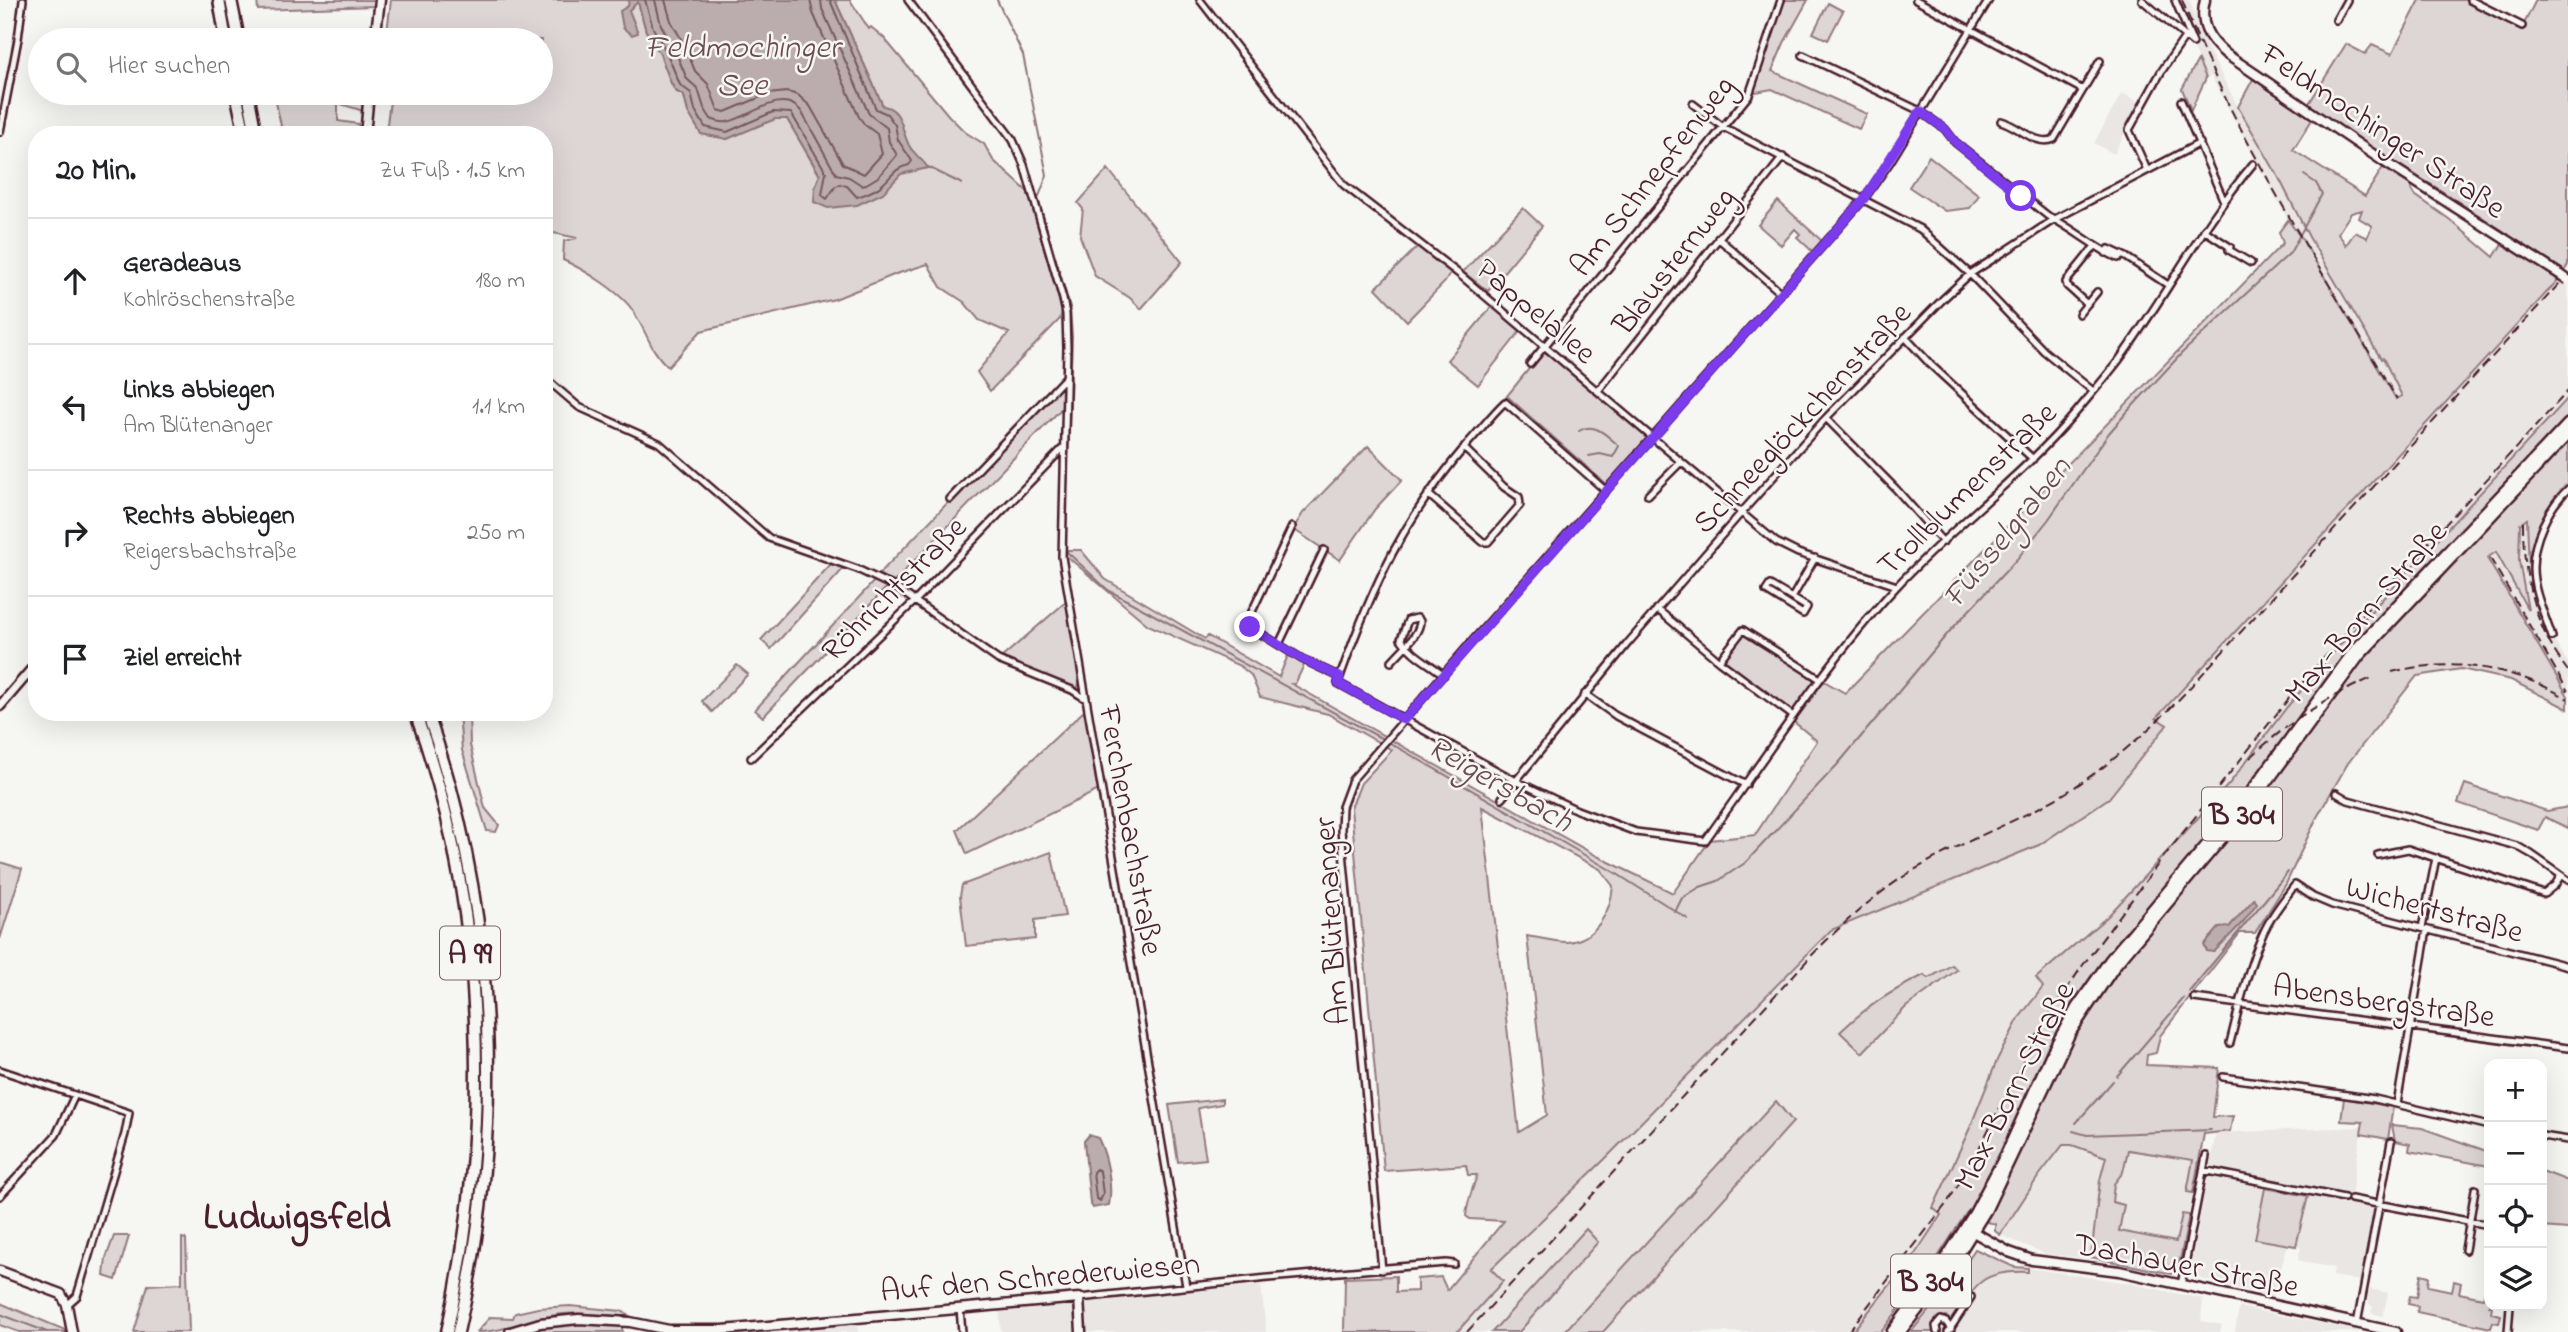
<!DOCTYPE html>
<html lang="de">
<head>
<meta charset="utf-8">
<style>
  body { margin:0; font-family:"Indie Flower",sans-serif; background:#f2f2f2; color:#202124 }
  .controls { position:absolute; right:21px; bottom:21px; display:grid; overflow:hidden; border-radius:14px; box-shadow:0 7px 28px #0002 }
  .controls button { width:63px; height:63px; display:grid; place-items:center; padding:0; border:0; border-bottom:2px solid #e0e0e0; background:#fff; color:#202124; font:35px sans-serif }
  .stop { position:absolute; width:21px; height:21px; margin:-16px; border:5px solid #7c3aed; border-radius:50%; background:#fff }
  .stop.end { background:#7c3aed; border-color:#fff; box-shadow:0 2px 7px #0008 }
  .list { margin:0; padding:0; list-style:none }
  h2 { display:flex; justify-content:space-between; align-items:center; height:91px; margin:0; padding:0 28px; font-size:30px }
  h2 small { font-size:23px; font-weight:400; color:#757577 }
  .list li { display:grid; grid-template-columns:46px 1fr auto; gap:21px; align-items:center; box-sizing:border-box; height:126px; padding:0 28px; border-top:2px solid #e0e0e0 }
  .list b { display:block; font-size:26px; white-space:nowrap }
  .list p { margin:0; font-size:23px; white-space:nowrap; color:#757577 }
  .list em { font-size:23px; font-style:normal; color:#757577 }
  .icon { flex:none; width:38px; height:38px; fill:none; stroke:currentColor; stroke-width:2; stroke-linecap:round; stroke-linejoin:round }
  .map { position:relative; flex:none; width:2568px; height:1332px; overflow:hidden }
  .search { position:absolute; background:#fff; box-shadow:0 7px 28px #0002; left:28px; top:28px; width:525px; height:77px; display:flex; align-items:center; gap:18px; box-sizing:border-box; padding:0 24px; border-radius:38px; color:#757577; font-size:26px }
  .panel { position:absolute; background:#fff; box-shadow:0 7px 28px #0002; left:28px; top:126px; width:525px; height:595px; border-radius:28px }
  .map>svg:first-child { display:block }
  .built { fill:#e9e6e3 }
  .green { fill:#ddd6d5; stroke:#947a80; stroke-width:2; fill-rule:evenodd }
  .water { fill:#bbadae; stroke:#8e747a; stroke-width:2 }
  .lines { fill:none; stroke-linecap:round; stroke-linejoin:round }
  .shore { stroke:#77585f; stroke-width:2 }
  .stream { stroke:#8e747a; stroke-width:2 }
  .street-casing { stroke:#4a1f2b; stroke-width:10 }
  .secondary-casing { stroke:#4a1f2b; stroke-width:13 }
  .primary-casing { stroke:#4a1f2b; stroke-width:14 }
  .highway-casing { stroke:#4a1f2b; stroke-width:15 }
  .street { stroke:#f6f6f2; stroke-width:5 }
  .secondary { stroke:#f6f6f2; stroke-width:8 }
  .primary { stroke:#f6f6f2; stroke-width:9 }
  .highway { stroke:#f6f6f2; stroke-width:10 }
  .rail { stroke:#4a1f2b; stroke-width:2; stroke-dasharray:10 5; stroke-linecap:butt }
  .secondary-bridge-casing { stroke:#4a1f2b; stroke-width:13; stroke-linecap:butt }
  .secondary-bridge { stroke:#f6f6f2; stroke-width:8 }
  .route { stroke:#7c3aed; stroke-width:9 }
  .labels { text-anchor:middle; stroke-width:5; stroke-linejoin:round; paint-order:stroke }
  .shield { fill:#f6f6f2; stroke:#7e6067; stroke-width:2 }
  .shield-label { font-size:30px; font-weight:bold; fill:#4a1f2b }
  .street-label { font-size:32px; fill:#4a1f2b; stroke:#f6f6f2 }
  .water-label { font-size:33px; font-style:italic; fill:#6c4a52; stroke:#f6f6f2 }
  .district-label { font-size:38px; font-weight:bold; fill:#4a1f2b; stroke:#f6f6f2 }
</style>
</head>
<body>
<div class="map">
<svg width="2568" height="1332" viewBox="0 0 2568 1332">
  <rect width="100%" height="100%" fill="#f6f6f2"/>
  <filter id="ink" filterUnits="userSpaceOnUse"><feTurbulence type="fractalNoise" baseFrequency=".0143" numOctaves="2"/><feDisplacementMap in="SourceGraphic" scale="14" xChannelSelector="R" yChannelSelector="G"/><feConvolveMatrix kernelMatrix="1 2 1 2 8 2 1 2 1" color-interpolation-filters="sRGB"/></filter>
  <g filter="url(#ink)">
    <!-- built -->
    <path class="built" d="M2173 0H2189L2206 45 2238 107 2278 176 2309 237 2382 358 2402 396 2397 399 2304 242 2288 220 2211 76 2206 78Z
      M2122 93 2140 102 2114 154 2094 143Z
      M2568 265V398L2445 529 2287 707 2229 784 2108 916 2041 974 2043 987 2030 1004 1941 1215 1856 1332H1510L1594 1238 1586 1230 1492 1332H1457L1503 1282 1490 1269 1605 1159 1831 930 1890 904 2167 725 2156 718 2560 278Z
      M2527 518 2529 569 2537 603 2552 638 2568 663V697L2487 558 2496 552 2528 607 2519 561 2520 524Z
      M2362 1127 2350 1203 2371 1207 2374 1211 2361 1281 2333 1276 2334 1268 2298 1260 2301 1247 2288 1244 2272 1297 2189 1276 2216 1133Z
      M2071 1134H2204L2178 1270 2172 1274 2103 1260 2046 1254 2001 1235 2038 1177Z
      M2028 1268 2128 1283 2203 1299 2201 1321 2222 1325 2220 1332H1951L1974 1297 1970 1293 1986 1276 2004 1271 2027 1272Z
      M1261 1285 1266 1332H1001L999 1308Z
      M2370 1289 2388 1293 2383 1316 2371 1313 2373 1307 2369 1303 2368 1296Z
      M2239 1307 2359 1331V1332H2235Z
      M856 1321 858 1332H790L789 1327Z"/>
    <!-- green -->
    <path class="green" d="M257 0H376L375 6 258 10Z
      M391 0H629V9L638 1 646 31 660 54 671 83 675 91 684 96 688 112 727 139 775 119H787L820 176 817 181 883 106 835 0H850L869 29 871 27 884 38 949 116 965 132 984 144 993 160 1028 192 1062 311 1060 319 990 391 977 372 1009 333 979 320 964 302 941 287 928 264 896 274 835 299 701 331 668 367C649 349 647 332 633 311 621 292 583 269 563 260L564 241 577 238 544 231V135H377L386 132 391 93H541V40H386Z
      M1782 0H1808L1784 43 1772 71 1867 114 1859 129 1772 89 1756 92 1752 91Z
      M2420 0H2466L2522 28 2536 0H2568V265L2560 278 2156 718 2167 725 2109 798 2039 845 1831 930 1605 1159 1491 1269 1503 1281 1457 1332H1344L1345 1278 1396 1276V1292L1417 1291V1279L1441 1277 1447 1290 1504 1221 1470 1219 1466 1216C1467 1202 1473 1188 1477 1175H1468L1466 1165 1384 1171 1351 808 1361 783 1392 750 1328 714 1260 697 1251 675 1240 666 1148 625 1064 554 1068 550H1081L1105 579 1205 639 1208 636 1279 677 1289 653 1305 663 1295 684H1292L1597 856 1673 893 1710 840 1755 835 1817 741 1794 722 1824 681 1845 693 2283 243 2279 232 2288 220 2304 242 2396 399 2402 396 2383 358 2381 359 2309 237 2278 176 2238 107 2253 79 2313 118 2293 150 2365 196 2384 166 2409 184 2415 195 2449 219 2494 257 2508 234 2432 185 2417 178 2308 105 2346 44 2365 54 2372 45 2392 54ZM2362 210 2359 218 2372 226 2367 238 2355 232 2346 245 2338 233 2351 213ZM1482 807 1600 869 1613 886C1611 911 1596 940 1567 942 1554 942 1540 938 1527 936L1547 1115 1519 1132Z
      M1828 3 1843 11 1828 40 1813 33Z
      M2198 60 2206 78 2191 110 2182 89Z
      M274 93H365L363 111 338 103V121L358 124 361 135H283Z
      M1929 156 1979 195 1970 208 1945 211 1909 187Z
      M1108 169 1182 262 1141 309 1130 298 1095 276 1080 236 1083 209 1078 203Z
      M1778 201 1822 241 1813 252 1797 237 1800 234 1795 229 1781 245 1758 225Z
      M1523 208 1542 226 1488 291 1463 272Z
      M1418 246 1451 272 1445 282 1407 321 1376 288Z
      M1493 305 1522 329 1478 385 1447 360Z
      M1544 350 1647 437 1607 485 1507 396Z
      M1060 386 1063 387 1062 408 893 583 879 574Z
      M2568 398V418L2353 647 2244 795 2106 958 1971 1214 1967 1212 1934 1263 1881 1332H1852L1915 1254 1941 1215 1933 1208 1969 1130 1998 1058 2019 1018 2043 987 2036 978 2108 916 2229 784 2287 707 2338 647Z
      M2568 438V489C2546 514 2533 535 2529 569L2527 519 2520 524 2519 561 2528 610 2496 552 2487 558 2568 696V709L2511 680 2461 669 2417 676 2348 763 2316 819 2286 884 2255 933H2240L2160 1036 2156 1053 2147 1055 2146 1065 2219 1068 2213 1117 2233 1116 2230 1131 2204 1134 2193 1193 2187 1192 2193 1160 2128 1150 2123 1172 2114 1184 2112 1202 2124 1205 2119 1231 2176 1242 2182 1214 2189 1215 2178 1270 2172 1274 2091 1257 2100 1180 2106 1157 2072 1145H2063L2038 1177 2000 1235 1995 1231V1224L1984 1221C2010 1177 2027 1129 2049 1083 2065 1051 2083 1019 2102 988L2363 658Z
      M1368 446 1402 480 1375 509 1340 560 1293 529 1303 513Z
      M832 563 845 567 771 649 761 640Z
      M875 580 888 586 763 717 755 710Z
      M1068 600 1081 677 1078 687 1073 688 1000 659Z
      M1744 632 1817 679 1793 712 1722 661Z
      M737 665 748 674 712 712 702 701Z
      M1086 709 1099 790 967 854 957 830Z
      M459 712H469L470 745 485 808 499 825 496 832 487 831 462 750Z
      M2465 784 2547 811 2568 807V828L2545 817 2538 830 2458 803Z
      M1051 852 1065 916 1035 920V939L966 946 960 896 962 885Z
      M0 862 22 869 0 939Z
      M1952 965 1957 970 1906 1007 1862 1053 1840 1032C1867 1006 1890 992 1924 975L1929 978Z
      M2344 1098 2393 1107 2388 1139 2361 1134 2363 1122 2341 1121Z
      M1222 1099V1104L1198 1108 1206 1159 1178 1162 1169 1105Z
      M1776 1101 1793 1122 1603 1332H1564Z
      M2392 1125 2422 1128 2489 1152V1166L2409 1151 2410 1144 2395 1141Z
      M2542 1171 2568 1181V1229L2542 1227Z
      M2265 1188 2308 1196 2296 1246 2255 1239Z
      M1586 1229 1598 1242 1519 1332H1492Z
      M114 1236H129L116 1280 104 1276 106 1258Z
      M182 1238 186 1239 189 1332H134L148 1285 182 1283Z
      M1975 1249 2014 1267 2028 1268V1272C1979 1270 1975 1285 1951 1324L1946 1316 1939 1318 1935 1332H1911L1954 1280Z
      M2421 1274 2429 1276 2428 1286 2452 1291 2454 1281 2461 1283 2459 1293 2483 1298 2486 1288 2489 1289V1306H2492L2491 1313 2501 1315 2499 1323 2493 1322 2491 1328 2417 1312 2418 1306 2408 1304 2410 1296 2417 1297Z
      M0 1303 65 1330 66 1332H19L0 1325Z
      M570 1306 622 1311 629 1316C608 1317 585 1312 563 1314 533 1317 506 1332 477 1332L490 1317 513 1318 515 1313 538 1308Z
      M588 1322 621 1325 623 1332H522L549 1326Z"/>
    <!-- water -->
    <path class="water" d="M629 0H835L883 106C904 109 901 133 910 147 915 155 924 161 928 168L901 174 883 193 857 205 828 208 814 202 815 187 820 175 787 119H775L727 139 701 134 688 112 684 96 676 91 671 83 660 54 646 31 638 2 629 10 638 33 632 35 623 28 620 11 628 6Z
      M2254 899 2257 903 2243 922 2214 952 2207 951 2204 945 2219 928 2229 927Z
      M1089 1135 1098 1138C1107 1156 1113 1185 1109 1205L1093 1208 1090 1203 1084 1141Z"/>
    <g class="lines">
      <!-- shore -->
      <path class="shore" d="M645 0 653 28 666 51 680 85 691 93 695 110 705 127 727 132 773 112 791 113 826 172 822 195 827 199 835 187 840 184 847 186 857 197C866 194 876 191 883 184 893 175 895 168 909 165L912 161 898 140 895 125 887 114 876 109 830 0
        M655 0 661 25 674 48 687 79 698 89 704 108 711 119C716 121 722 123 727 122 750 118 781 87 801 111L836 174 849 177 863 186 878 177 897 155 889 142 887 128 869 114 822 9 821 0
        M665 0 671 21 684 44 695 71 708 84 718 110 725 112 768 94 787 92 798 95 810 106 843 164 864 174 882 154 877 134 865 125 859 117 813 13 810 0
        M1096 1169 1100 1171 1103 1194 1100 1201 1096 1198 1093 1172Z"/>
      <!-- stream -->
      <path class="stream" d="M997 0 1023 55 1047 175 1038 199 1070 307 1072 337 1065 550 1108 590 1390 743 1614 872 1688 919
        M928 167 962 184
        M1579 431C1595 421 1607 436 1619 446L1613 457 1600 454 1589 456
        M1684 897 1700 887 1718 881 1745 863 1838 764 1949 632 2017 559 2048 520 2109 433 2128 411 2183 352 2290 253 2322 194 2316 183 2304 175
        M1675 912 1682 898
        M2189 992 2288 872
        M2117 1076 2184 998
        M2076 1123 2113 1081
        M2073 1131 2087 1135 2211 1130
        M0 1314 47 1332"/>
      <!-- street casing -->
      <g class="street-casing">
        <path id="street" d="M908 0 1013 140 1024 165 1063 299 1066 314 1067 348 1062 557 1186 1286
          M1200 0 1344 185 1459 274 1776 542 1798 553 1897 586
          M1916 0 2083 90
          M2142 0 2193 43
          M2175 0 2193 43
          M2470 0 2522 26
          M2336 20 2347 0
          M1803 55 1920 111 1945 129 1955 142 2048 216C2073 228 2093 247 2118 258L2122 256
          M2181 101 2223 199
          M1693 104 1723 127 1920 229 1970 274 2044 351 2093 391
          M2001 121C2019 126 2036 147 2054 139L2100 61
          M0 132 18 39 23 0
          M2147 170 2129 130 2161 72 2185 37
          M2204 230 2230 247 2229 250 2251 263
          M1718 238 1781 293
          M2106 253 2109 249 2126 257 2168 285
          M2087 304 2097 292
          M2079 314 2087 304 2067 286 2066 282 2095 246
          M1905 337 1931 365 2033 459
          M1530 364 1749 95 1781 0
          M544 377 579 407 659 443 769 538 857 569 895 587 998 660 1072 690 1086 699
          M1598 391 1783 157
          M1826 418 1896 489 1943 542
          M1428 494 1483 542H1488L1520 505 1519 497 1504 487 1464 448
          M1648 495 1681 462
          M950 499 1065 378
          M1292 527 1249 618 1247 623 1250 627 1302 659 1340 677 1338 683 1516 781 1577 810 1636 832 1705 841C1767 755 1824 665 1896 587 1954 525 2024 475 2078 410 2092 393 2106 377 2119 360 2166 296 2202 225 2253 164
          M1770 585 1807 607 1803 614 1766 591Z
          M1792 598 1815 558
          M1657 609 1719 661
          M2552 637C2545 615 2533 591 2533 568 2533 540 2548 508 2568 489
          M1279 644 1324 550
          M1391 662C1400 651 1420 635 1420 621L1417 618 1408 620 1401 639C1412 655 1429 663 1444 675
          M1340 677C1373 584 1404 518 1469 442 1481 429 1492 414 1505 402L1606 491
          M1585 694 1616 716 1746 785
          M1793 716 1719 661 1743 630 1820 679
          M751 758 916 600 1064 447
          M2336 793 2348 800 2517 846 2531 854 2568 880
          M1502 798 1628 643 1741 513 1826 418 1943 299 1970 274 2055 219 2200 143
          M2378 855 2408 849 2544 894 2555 885 2561 875
          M2422 928 2436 858
          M2194 998 2568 1048
          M2230 1043C2239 1008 2247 970 2262 936 2270 917 2283 901 2295 885L2313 897 2332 905 2568 966
          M0 1070 129 1113 125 1134 77 1296 67 1305
          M2223 1077 2375 1099 2489 1126
          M2397 1104 2427 930
          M2542 1136 2568 1140
          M2203 1170 2344 1198
          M0 1196 56 1135 75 1095
          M2351 1199 2489 1225
          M2465 1250 2475 1189
          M1382 1270 1341 830 1342 807 1352 780 1468 646 1864 199 1890 162 1989 0
          M2181 1285 2206 1156
          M1079 1298 1268 1278 1446 1263 1454 1264
          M960 1309 962 1332
          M2357 1324 2391 1142
          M1937 1332 1936 1326 1941 1320 1946 1322 1951 1329
          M1948 1332 1971 1297
          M2508 1332 2510 1306"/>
      </g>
      <!-- secondary casing -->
      <g class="secondary-casing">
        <path id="secondary" d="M2205 0C2199 24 2208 39 2226 54L2383 161 2561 275
          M375 40 380 0
          M365 135 369 93
          M0 706 37 663
          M1968 1229 2009 1252 2032 1260 2119 1271 2396 1332
          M0 1271 61 1294 67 1305 72 1332
          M510 1332 540 1323 579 1319 630 1322 669 1330H723L1079 1298 1081 1332"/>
      </g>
      <!-- primary casing -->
      <g class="primary-casing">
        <path id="primary" d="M1892 1332 1940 1268 1974 1214 2006 1154 2052 1052 2077 1007 2110 960 2248 796 2354 651 2568 424
          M1900 1332 1947 1273 1986 1210 2070 1033 2116 964 2254 800 2359 656 2568 434"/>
      </g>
      <!-- highway casing -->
      <g class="highway-casing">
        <path id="highway" d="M219 0 226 40
          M231 0 239 40
          M236 93 245 135
          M248 93 256 135
          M415 712C487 910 492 1128 447 1332
          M427 712C497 909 506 1129 458 1332"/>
      </g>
      <!-- street -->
      <use href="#street" class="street"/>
      <!-- secondary -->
      <use href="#secondary" class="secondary"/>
      <!-- primary -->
      <use href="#primary" class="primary"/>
      <!-- highway -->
      <use href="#highway" class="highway"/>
      <!-- rail -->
      <path class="rail" d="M2182 0C2237 141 2321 269 2397 399
        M2523 522C2523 576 2534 627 2568 671
        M2490 558 2568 691
        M2392 672C2453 657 2515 667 2568 699
        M2250 758C2286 724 2326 697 2372 678
        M1467 1332 1812 955C1847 919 1884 886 1928 862 1973 837 2023 819 2067 792 2111 764 2149 731 2185 693L2568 274
        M1848 1332 1947 1203 1970 1166 2026 1056 2047 1018 2083 965 2162 859 2290 697 2350 628 2568 391"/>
      <!-- secondary-bridge casing -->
      <g class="secondary-bridge-casing">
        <path id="secondary-bridge" d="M2561 275 2568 280"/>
      </g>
      <!-- secondary-bridge -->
      <use href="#secondary-bridge" class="secondary-bridge"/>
    </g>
  </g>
  <g class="lines" filter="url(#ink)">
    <!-- route -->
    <path class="route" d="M1250 627 1302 659 1340 677 1338 683 1404 720 1864 199 1920 111 1945 129 1955 142 2021 196"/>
  </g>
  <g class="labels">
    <!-- shield labels -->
    <g class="shield">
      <rect x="2202" y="787.5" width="80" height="53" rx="5"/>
      <rect x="440" y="926.5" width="60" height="53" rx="5"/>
      <rect x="1891" y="1254.5" width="80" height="53" rx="5"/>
    </g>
    <g class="shield-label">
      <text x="2242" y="824">B 304</text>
      <text x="470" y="963">A 99</text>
      <text x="1931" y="1291">B 304</text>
    </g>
    <!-- street labels -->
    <g class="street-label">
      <text transform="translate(2384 130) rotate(34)" y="11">Feldmochinger Straße</text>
      <text transform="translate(1651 175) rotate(-52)" y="11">Am Schnepfenweg</text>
      <text transform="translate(1673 260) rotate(-52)" y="11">Blausternweg</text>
      <text transform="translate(1537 310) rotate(40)" y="11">Pappelallee</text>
      <text transform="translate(1801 417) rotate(-47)" y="11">Schneeglöckchenstraße</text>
      <text transform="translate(1966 488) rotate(-44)" y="11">Trollblumenstraße</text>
      <text transform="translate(893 588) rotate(-45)" y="11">Röhrichtstraße</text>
      <text transform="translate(2365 611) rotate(-49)" y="11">Max-Born-Straße</text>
      <text transform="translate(1132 830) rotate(80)" y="11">Ferchenbachstraße</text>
      <text transform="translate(2435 908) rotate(15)" y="11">Wichertstraße</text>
      <text transform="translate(1330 921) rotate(-94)" y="11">Am Blütenanger</text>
      <text transform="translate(2384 1000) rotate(8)" y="11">Abensbergstraße</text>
      <text transform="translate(2013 1085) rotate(-63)" y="11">Max-Born-Straße</text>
      <text transform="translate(2187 1264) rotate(11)" y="11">Dachauer Straße</text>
      <text transform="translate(1040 1276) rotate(-5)" y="11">Auf den Schrederwiesen</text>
    </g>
    <!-- water labels -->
    <g class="water-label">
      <text x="742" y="57">Feldmochinger<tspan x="742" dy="38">See</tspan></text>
      <text transform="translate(2005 531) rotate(-51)" y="12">Füsselgraben</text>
      <text transform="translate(1501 782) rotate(30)" y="12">Reigersbach</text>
    </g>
    <!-- district labels -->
    <g class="district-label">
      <text x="297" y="1228">Ludwigsfeld</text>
    </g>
  </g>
</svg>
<div class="controls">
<button>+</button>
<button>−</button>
<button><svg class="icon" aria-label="locate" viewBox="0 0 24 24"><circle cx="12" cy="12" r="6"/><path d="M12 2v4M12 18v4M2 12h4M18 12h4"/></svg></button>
<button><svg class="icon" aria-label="layers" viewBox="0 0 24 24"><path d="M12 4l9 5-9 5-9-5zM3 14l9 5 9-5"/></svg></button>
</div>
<div class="stop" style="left:2021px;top:196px"></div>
<div class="stop end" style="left:1250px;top:627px"></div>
<div class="search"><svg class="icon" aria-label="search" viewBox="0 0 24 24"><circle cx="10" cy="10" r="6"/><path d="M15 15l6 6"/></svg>Hier suchen</div>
<section class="panel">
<h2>20 Min.<small>Zu Fuß · 1.5 km</small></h2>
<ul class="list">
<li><svg class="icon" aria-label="ahead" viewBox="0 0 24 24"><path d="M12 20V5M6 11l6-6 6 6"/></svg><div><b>Geradeaus</b><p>Kohlröschenstraße</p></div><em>180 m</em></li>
<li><svg class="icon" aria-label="left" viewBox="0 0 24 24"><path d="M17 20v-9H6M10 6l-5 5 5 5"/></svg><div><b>Links abbiegen</b><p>Am Blütenanger</p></div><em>1.1 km</em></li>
<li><svg class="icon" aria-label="right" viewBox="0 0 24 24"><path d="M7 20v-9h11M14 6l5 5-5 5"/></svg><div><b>Rechts abbiegen</b><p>Reigersbachstraße</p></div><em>250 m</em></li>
<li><svg class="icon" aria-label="arrive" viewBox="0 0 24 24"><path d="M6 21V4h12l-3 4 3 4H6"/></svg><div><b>Ziel erreicht</b></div></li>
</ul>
</section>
</div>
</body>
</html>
